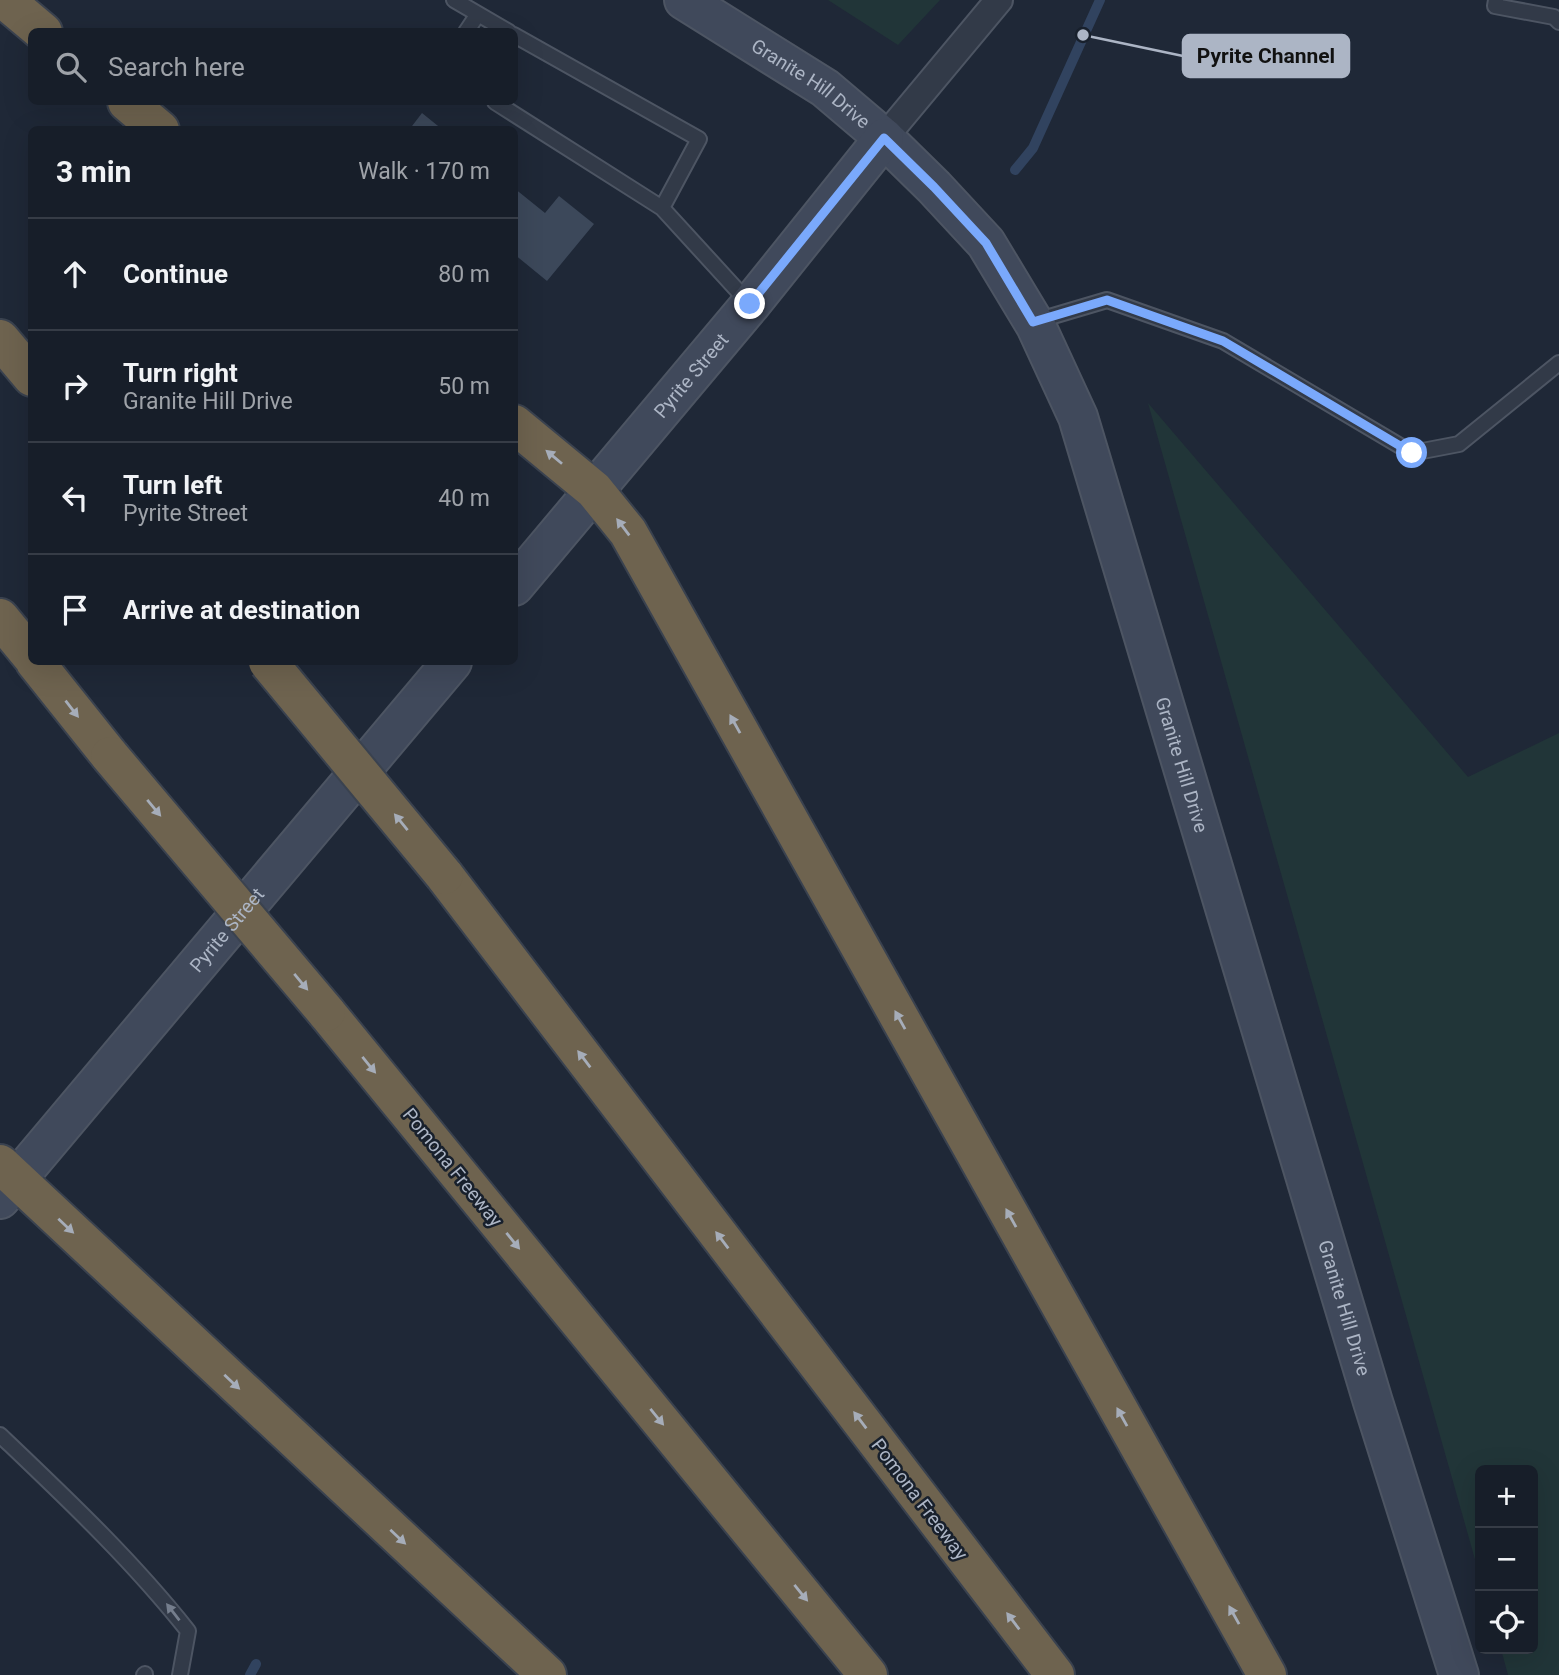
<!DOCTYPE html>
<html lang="en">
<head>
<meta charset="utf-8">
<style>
  body { margin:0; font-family:Roboto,sans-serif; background:#202731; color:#f1f3f6 }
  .controls { position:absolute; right:21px; bottom:21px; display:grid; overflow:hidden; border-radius:10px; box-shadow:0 7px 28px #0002 }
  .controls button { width:63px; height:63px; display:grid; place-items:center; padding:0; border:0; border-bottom:2px solid #363c46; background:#171e29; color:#f1f3f6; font:35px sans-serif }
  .stop { position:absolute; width:21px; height:21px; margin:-16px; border:5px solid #7aa9fc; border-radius:50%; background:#fff }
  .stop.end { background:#7aa9fc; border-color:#fff; box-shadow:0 2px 7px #0008 }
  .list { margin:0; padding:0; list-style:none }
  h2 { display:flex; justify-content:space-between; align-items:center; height:91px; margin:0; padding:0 28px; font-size:30px }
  h2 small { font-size:23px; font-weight:400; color:#9ea2a8 }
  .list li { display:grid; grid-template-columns:46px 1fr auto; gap:21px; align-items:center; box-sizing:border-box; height:112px; padding:0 28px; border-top:2px solid #363c46 }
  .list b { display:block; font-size:26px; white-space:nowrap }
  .list p { margin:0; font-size:23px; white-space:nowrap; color:#9ea2a8 }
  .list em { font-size:23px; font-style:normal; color:#9ea2a8 }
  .icon { flex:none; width:38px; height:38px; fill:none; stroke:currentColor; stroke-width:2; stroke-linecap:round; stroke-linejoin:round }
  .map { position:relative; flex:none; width:1559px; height:1675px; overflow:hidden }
  .search { position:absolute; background:#171e29; box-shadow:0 7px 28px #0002; left:28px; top:28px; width:490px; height:77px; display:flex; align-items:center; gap:18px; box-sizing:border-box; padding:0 24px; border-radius:10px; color:#9ea2a8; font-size:26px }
  .panel { position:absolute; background:#171e29; box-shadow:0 7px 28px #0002; left:28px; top:126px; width:490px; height:539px; border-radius:10px }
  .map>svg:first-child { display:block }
  .green { fill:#213538 }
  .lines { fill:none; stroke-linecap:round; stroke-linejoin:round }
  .stream { stroke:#31435f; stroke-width:10 }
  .building { fill:#3c485a }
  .lane-casing { stroke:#4d5563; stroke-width:18 }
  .street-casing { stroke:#4d5563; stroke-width:30 }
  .secondary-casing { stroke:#4d5563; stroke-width:42 }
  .highway-casing { stroke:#3a424f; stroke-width:42 }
  .lane { stroke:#323a48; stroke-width:14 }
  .street { stroke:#323a48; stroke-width:26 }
  .secondary { stroke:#40495b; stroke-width:38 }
  .highway { stroke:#6e634f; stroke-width:38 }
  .highway-bridge-casing { stroke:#3a424f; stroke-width:42; stroke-linecap:butt }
  .highway-bridge { stroke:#6e634f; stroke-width:38 }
  .oneway { fill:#a6adb9 }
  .oneway2 { fill:#757e8d }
  .route { stroke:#7aa9fc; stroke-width:9 }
  .labels { text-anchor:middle; stroke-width:5; stroke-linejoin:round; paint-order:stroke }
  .street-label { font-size:19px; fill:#acb5c5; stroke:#18202c }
  .leader { fill:none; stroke:#acb5c5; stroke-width:2.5 }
  .callout-dot { fill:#acb5c5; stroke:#18202c; stroke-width:2.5 }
  .callout { fill:#acb5c5; stroke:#acb5c5; stroke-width:2.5 }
  .callout-label { font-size:21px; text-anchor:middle; font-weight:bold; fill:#111 }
</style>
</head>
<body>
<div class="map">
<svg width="1559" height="1675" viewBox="0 0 1559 1675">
  <rect width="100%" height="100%" fill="#1f2837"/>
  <!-- green -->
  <path class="green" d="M828 0H940L898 45Z
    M1148 403 1468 777 1559 733V1675H1508L1501 1649H1533V1470H1480V1577Z"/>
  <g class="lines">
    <!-- stream -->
    <path class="stream" d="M1015 170 1033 148 1100 0
      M250 1675 256 1664"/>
  </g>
  <!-- building -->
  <path class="building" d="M422 113 443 130H409Z
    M514 188 545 213 559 196 594 224 547 281 514 254Z"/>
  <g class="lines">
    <!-- lane casing -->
    <g class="lane-casing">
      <path id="lane" d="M454 0 509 32
        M1496 0 1495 6 1554 17 1559 22
        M466 32 478 14
        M495 102 662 208 699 139 514 35
        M662 208 748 302
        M1036 321 1107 300 1223 341 1412 453 1459 444 1559 363
        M0 1435C66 1498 131 1559 188 1631L180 1675
        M144 1675 145 1674"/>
    </g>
    <!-- street casing -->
    <g class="street-casing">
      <path id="street" d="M884 138 999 0"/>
    </g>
    <!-- secondary casing -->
    <g class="secondary-casing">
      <g id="secondary">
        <path id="s1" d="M684 0 825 88 884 138 934 187 986 243 1036 326 1078 417 1373 1402 1459 1675"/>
        <path id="s2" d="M514 586 750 305 884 138"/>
        <path id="s3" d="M0 1199 452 662"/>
      </g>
    </g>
    <!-- highway casing -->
    <g class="highway-casing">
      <path id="highway" d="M5 0 43 32
        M127 102 160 130
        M0 339 32 377
        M514 424 594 490 628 532 1267 1675
        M0 618 32 657
        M35 662 110 756
        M444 875 1055 1675
        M326 1012 868 1675
        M0 1164 547 1675"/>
    </g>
    <!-- lane -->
    <use href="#lane" class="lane"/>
    <!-- street -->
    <use href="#street" class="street"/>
    <!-- secondary -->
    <use href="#secondary" class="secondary"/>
    <!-- highway -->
    <use href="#highway" class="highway"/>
    <!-- highway-bridge casing -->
    <g class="highway-bridge-casing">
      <path id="highway-bridge" d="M268 662 444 875
        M110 756 326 1012"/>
    </g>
    <!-- highway-bridge -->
    <use href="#highway-bridge" class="highway-bridge"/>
  </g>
  <!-- one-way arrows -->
  <defs><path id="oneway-solid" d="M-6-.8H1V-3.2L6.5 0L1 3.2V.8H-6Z" transform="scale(1.75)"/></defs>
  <g class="oneway">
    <use href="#oneway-solid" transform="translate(554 457) rotate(-140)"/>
    <use href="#oneway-solid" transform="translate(623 527) rotate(-127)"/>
    <use href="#oneway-solid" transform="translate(72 709) rotate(52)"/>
    <use href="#oneway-solid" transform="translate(735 724) rotate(-119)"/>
    <use href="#oneway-solid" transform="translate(154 808) rotate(50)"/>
    <use href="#oneway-solid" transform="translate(401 822) rotate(-129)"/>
    <use href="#oneway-solid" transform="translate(301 982) rotate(50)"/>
    <use href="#oneway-solid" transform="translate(900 1020) rotate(-119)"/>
    <use href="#oneway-solid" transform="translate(584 1059) rotate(-127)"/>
    <use href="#oneway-solid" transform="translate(369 1065) rotate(51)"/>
    <use href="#oneway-solid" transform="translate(1011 1218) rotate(-119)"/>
    <use href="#oneway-solid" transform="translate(66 1226) rotate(43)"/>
    <use href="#oneway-solid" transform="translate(722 1240) rotate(-127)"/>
    <use href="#oneway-solid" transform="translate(513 1241) rotate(51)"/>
    <use href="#oneway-solid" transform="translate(232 1382) rotate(43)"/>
    <use href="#oneway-solid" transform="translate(657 1417) rotate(51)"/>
    <use href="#oneway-solid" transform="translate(1122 1417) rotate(-119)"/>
    <use href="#oneway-solid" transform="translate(860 1420) rotate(-127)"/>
    <use href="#oneway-solid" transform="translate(398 1537) rotate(43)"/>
    <use href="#oneway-solid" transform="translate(801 1593) rotate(51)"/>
    <use href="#oneway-solid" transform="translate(1234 1615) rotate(-119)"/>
    <use href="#oneway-solid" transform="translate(1013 1621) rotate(-127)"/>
  </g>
  <use class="oneway2" href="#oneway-solid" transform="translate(173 1612) rotate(-128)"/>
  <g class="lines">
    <!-- route -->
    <path class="route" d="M750 304 884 138 934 187 986 243 1033 322 1107 300 1223 341 1412 453"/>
  </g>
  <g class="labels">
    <!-- street labels -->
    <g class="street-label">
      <text dy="7" stroke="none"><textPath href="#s1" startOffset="152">Granite Hill Drive</textPath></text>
      <text dy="7" stroke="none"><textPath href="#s2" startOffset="275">Pyrite Street</textPath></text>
      <text dy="7" stroke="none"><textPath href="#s1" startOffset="950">Granite Hill Drive</textPath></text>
      <text dy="7" stroke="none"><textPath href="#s3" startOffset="352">Pyrite Street</textPath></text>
      <text transform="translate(453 1167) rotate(51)" y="7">Pomona Freeway</text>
      <text dy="7" stroke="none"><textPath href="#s1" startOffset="1517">Granite Hill Drive</textPath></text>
      <text transform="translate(920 1499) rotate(53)" y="7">Pomona Freeway</text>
    </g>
  </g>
  <!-- callouts -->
  <path class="leader" d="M1083 35L1183 56"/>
  <circle class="callout-dot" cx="1083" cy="35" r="7"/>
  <rect class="callout" x="1183" y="35" width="166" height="42" rx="7"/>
  <g class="callout-label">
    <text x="1266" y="63">Pyrite Channel</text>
  </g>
</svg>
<div class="controls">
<button>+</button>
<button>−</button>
<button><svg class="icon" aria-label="locate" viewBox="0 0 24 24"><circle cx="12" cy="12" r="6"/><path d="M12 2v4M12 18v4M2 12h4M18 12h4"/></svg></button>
</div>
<div class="stop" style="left:1412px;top:453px"></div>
<div class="stop end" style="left:750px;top:304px"></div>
<div class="search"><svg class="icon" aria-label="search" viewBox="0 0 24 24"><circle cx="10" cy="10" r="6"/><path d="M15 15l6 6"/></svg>Search here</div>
<section class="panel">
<h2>3 min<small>Walk · 170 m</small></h2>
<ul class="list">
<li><svg class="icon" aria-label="ahead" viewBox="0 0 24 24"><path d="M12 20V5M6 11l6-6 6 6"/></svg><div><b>Continue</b></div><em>80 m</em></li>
<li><svg class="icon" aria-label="right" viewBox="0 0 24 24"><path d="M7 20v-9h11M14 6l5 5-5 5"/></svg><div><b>Turn right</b><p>Granite Hill Drive</p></div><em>50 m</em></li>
<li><svg class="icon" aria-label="left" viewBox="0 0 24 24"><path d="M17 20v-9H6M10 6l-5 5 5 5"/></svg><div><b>Turn left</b><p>Pyrite Street</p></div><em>40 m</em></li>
<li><svg class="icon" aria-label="arrive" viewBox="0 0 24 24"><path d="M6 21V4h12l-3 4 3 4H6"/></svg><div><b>Arrive at destination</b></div></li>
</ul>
</section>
</div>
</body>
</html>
